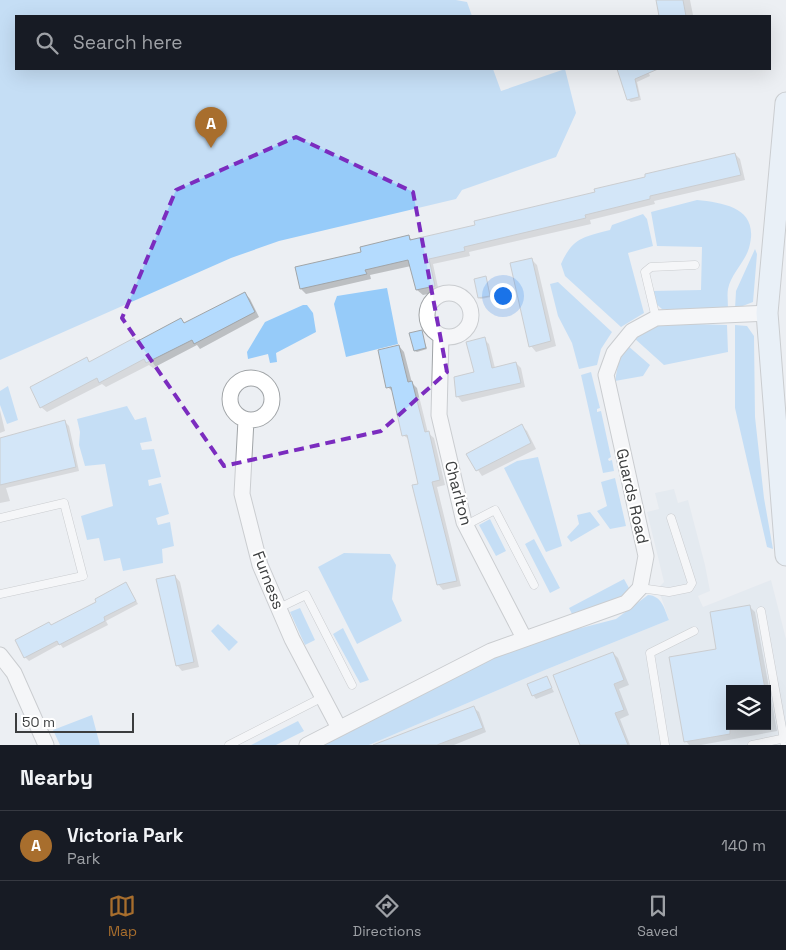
<!DOCTYPE html>
<html lang="en">
<head>
<meta charset="utf-8">
<style>
  body { margin:0; font-family:"Space Grotesk",sans-serif; background:#20242c; color:#f1f3f6 }
  .controls { position:absolute; right:15px; bottom:15px; display:grid; overflow:hidden; border-radius:0px; box-shadow:0 5px 20px #0002 }
  .controls button { width:45px; height:45px; display:grid; place-items:center; padding:0; border:0; border-bottom:1px solid #363941; background:#171b24; color:#f1f3f6; font:25px sans-serif }
  .scale { position:absolute; left:15px; bottom:12px; width:119px; box-sizing:border-box; padding-left:5px; border:2px solid #3b3d3e; border-top:0; font-size:14px; line-height:18px; white-space:nowrap; color:#3b3d3e; -webkit-text-stroke:4px #fff; paint-order:stroke }
  .you { position:absolute; left:502px; top:295px; width:18px; height:18px; margin:-12px; border:4px solid #fff; border-radius:50%; background:#1a73e8; box-shadow:0 0 0 8px #1a73e833 }
  .badge { display:grid; place-items:center; width:32px; height:32px; border-radius:50%; background:#a86e2d; color:#fff; font-size:16px; font-weight:700 }
  .pin { position:absolute; translate:-50% -41px; filter:drop-shadow(0 1px 2px #0008) }
  .pin::after { content:''; position:absolute; top:26px; width:18px; height:15px; background:inherit; clip-path:polygon(0 0,100% 0,50% 100%) }
  .list { margin:0; padding:0; list-style:none }
  h2 { display:flex; justify-content:space-between; align-items:center; height:65px; margin:0; padding:0 20px; font-size:21px }
  h2 small { font-size:16px; font-weight:400; color:#9ea1a6 }
  .list li { display:grid; grid-template-columns:32px 1fr auto; gap:15px; align-items:center; box-sizing:border-box; height:70px; padding:0 20px; border-top:1px solid #363941 }
  .list b { display:block; font-size:19px; white-space:nowrap }
  .list p { margin:0; font-size:16px; white-space:nowrap; color:#9ea1a6 }
  .list em { font-size:16px; font-style:normal; color:#9ea1a6 }
  .icon { flex:none; width:28px; height:28px; fill:none; stroke:currentColor; stroke-width:2; stroke-linecap:round; stroke-linejoin:round }
  .map { position:relative; flex:none; width:786px; height:745px; overflow:hidden }
  .search { position:absolute; background:#171b24; box-shadow:0 5px 20px #0002; left:15px; right:15px; top:15px; height:55px; display:flex; align-items:center; gap:12px; box-sizing:border-box; padding:0 18px; border-radius:0px; color:#9ea1a6; font-size:19px }
  .sheet { height:135px; background:#171b24 }
  nav { display:flex; justify-content:space-around; align-items:center; box-sizing:border-box; height:70px; border-top:1px solid #363941; background:#171b24; font-size:14px; color:#9ea1a6 }
  nav a { display:grid; justify-items:center; gap:2px }
  nav .on { color:#a86e2d }
  .map>svg:first-child { display:block }
  .built { fill:#dae4ed; fill-rule:evenodd }
  .green { fill:#96cbf9 }
  .shadow { fill:#0003; fill-rule:evenodd }
  .building { fill:#b4dbfe; stroke:#a1a5a8 }
  .lines { fill:none; stroke-linecap:round; stroke-linejoin:round }
  .lane-casing { stroke:#a0a4a7; stroke-width:9 }
  .street-casing { stroke:#a0a4a7; stroke-width:17 }
  .secondary-casing { stroke:#a0a4a7; stroke-width:23 }
  .lane { stroke:#fff; stroke-width:8 }
  .street { stroke:#fff; stroke-width:15 }
  .secondary { stroke:#e5f2fd; stroke-width:21 }
  .marked { fill:none; stroke:#7b2cbf; stroke-width:4; stroke-dasharray:10 6; stroke-linejoin:round }
  .labels { text-anchor:middle; stroke-width:4; stroke-linejoin:round; paint-order:stroke }
  .street-label { font-size:16px; fill:#3b3d3e; stroke:#fff }
</style>
</head>
<body>
<div class="map">
<svg width="786" height="745" viewBox="0 0 786 745">
  <rect width="100%" height="100%" fill="#eceff3"/>
  <!-- built -->
  <path class="built" d="M674 489 678 503 688 500 705 565 710 591 698 596 703 607 771 580 786 639V745H369L545 670 669 620 658 588 664 582 647 512 659 509 655 493ZM730 689H767V726H730Z"/>
  <!-- green -->
  <path class="green" d="M0 0H456L467 2 472 16H16V69H493L501 91 565 69 576 113 556 157 462 190 456 199 279 241 231 258 0 360Z
    M697 200C727 203 760 209 749 248 745 262 731 274 728 289 727 295 728 302 728 309H662L655 303 651 291 701 290 702 247 657 246 651 212Z
    M643 214 647 219 653 246 628 253 644 313 621 327 565 276 561 264C573 237 584 237 610 230L612 225Z
    M755 249 757 254 753 302 735 309 736 291Z
    M558 282 612 332 601 349 597 365 579 369 572 343 558 316 550 284Z
    M387 288 398 344 346 357 334 304 337 296Z
    M303 305H307L313 313 316 332 276 353 277 362 270 363 268 354 248 359 247 352 265 322Z
    M664 323 727 325 728 352 664 365 634 338 647 329Z
    M735 325 747 326 754 336 755 417 764 498 773 549 767 547 735 408Z
    M627 345 650 365 643 376 615 381 619 359Z
    M591 372 600 408 597 409V412L601 411 611 457 608 459 609 461 612 460 614 471 603 473 581 375Z
    M8 386 18 420 7 424 0 405V391Z
    M127 406 135 420 146 417 152 441 140 443 142 450 154 449 161 477 148 480 149 486 161 483 169 514 156 518 158 525 170 522 174 546 162 549 163 563 123 571 120 558 104 561 99 538 87 540 81 516 113 506 105 464 85 466 79 445 80 432 77 419Z
    M538 457 562 546 546 552 504 468 517 461Z
    M615 478 626 526 610 529 597 511 607 506 601 482Z
    M590 512 600 525 571 542 567 537 579 524 577 515Z
    M490 519 506 551 496 556 479 525Z
    M534 539 560 588 550 593 525 544Z
    M344 553 390 554 396 565 392 599 402 621 357 644 318 567Z
    M624 579 629 588 615 604 572 614 569 608Z
    M648 595C662 596 664 608 669 620L545 670 369 745H317L515 645 616 619Z
    M300 608 315 640 305 645 290 612Z
    M218 624 238 642 229 651 211 631Z
    M343 628 369 680 360 683 333 634Z
    M92 715 100 745H60L53 730Z
    M298 721 304 731 276 745H251Z"/>
  <!-- shadow -->
  <path class="shadow" d="M657 0H690L693 15 662 16Z
    M619 69H647L650 76 637 82 641 100 631 102 628 100Z
    M735 154 740 159 745 180 654 201 655 204 590 220 591 224 469 252 470 256 433 264 439 292 423 295 417 290 411 266 370 275 371 279 306 294 301 289 362 253 409 237 413 241 476 226Z
    M532 260 537 265 556 346 536 352 531 346Z
    M486 278 491 297 481 299 479 298Z
    M245 293 250 299 259 317 200 349 197 345 153 368 149 365 106 387 102 384 47 412 41 407 87 359 91 363 134 340 137 343 181 320 185 324Z
    M421 331 427 349 417 352 415 351Z
    M484 339 489 344 495 368 516 363 521 368 525 387 462 402 458 397 456 378 475 373Z
    M399 346 404 352 412 383 417 388 428 433 434 438 445 485 437 487 461 586 443 590 438 584 410 440 403 435 394 393 388 387Z
    M0 410 5 431 0 433Z
    M65 422 69 426 79 471 6 488 10 501 0 503V439Z
    M522 426 527 431 536 449 482 476 468 455Z
    M175 576 180 582 199 667 182 671 177 665Z
    M126 583 138 604 106 621 108 625 63 648 60 644 29 661 25 657 51 626 98 603Z
    M749 606 755 612 777 731 701 745H689L686 741 718 650ZM730 689H767V726H730Z
    M613 653 618 658 629 685 619 689 629 715 620 719 630 745H581Z
    M546 677 554 692 536 699 533 695Z
    M474 708 479 712 486 732 454 745H378Z"/>
  <!-- building -->
  <path class="building" d="M656 0H683L686 16H659Z
    M617 69H658L635 79 639 97 627 100Z
    M735 153 741 175 650 196V199L585 215 586 218 464 247 465 251 429 259 435 286 416 290 408 260 365 270 367 274 300 289 295 267 361 252 360 247 409 235 410 240 475 225 474 221 595 192 594 189 645 177V174Z
    M532 258 551 341 529 347 510 263Z
    M486 276 490 296 478 298 474 279Z
    M245 292 255 312 194 344 192 340 146 363 144 359 99 383 97 378 40 408 30 387 87 357 89 362 134 338 136 342 181 318 184 323Z
    M422 330 426 348 414 351 409 333Z
    M485 337 492 368 516 362 521 383 456 397 454 377 474 372 466 342Z
    M399 345 408 382 412 381 425 432 429 431 440 480 432 482 457 581 437 585 412 485 418 484 407 435 402 436 391 387 386 388 378 350Z
    M65 420 76 467 0 485V438Z
    M522 424 531 443 476 471 466 454Z
    M175 575 194 662 176 666 156 579Z
    M126 582 136 601 104 617 105 621 59 645 57 641 24 658 15 640 49 622 51 625 96 602 95 599Z
    M750 605 765 689H730V734L684 742 669 657 716 649 710 612Z
    M613 652 624 680 614 684 624 710 615 713 628 745H580L553 675Z
    M547 676 552 688 532 696 527 684Z
    M474 706 483 728 450 740 437 745H373Z"/>
  <g class="lines">
    <!-- lane casing -->
    <g class="lane-casing">
      <path id="lane" d="M656 318 645 272 651 267 695 265
        M0 518 64 503 83 576 0 594
        M466 525 495 510 534 585
        M640 588 669 592 689 588 692 583 671 518
        M279 608 306 595 352 685
        M761 611 785 745
        M229 745 323 697
        M665 745 650 653 694 631
        M752 745 786 738"/>
    </g>
    <!-- street casing -->
    <g class="street-casing">
      <path id="street" d="M427 315a22 22 0 1 1 44 0a22 22 0 1 1-44 0Z
        M441 336 439 415 464 522 524 638
        M230 399a21 21 0 1 1 42 0a21 21 0 1 1-42 0Z
        M246 420 242 494 260 565 292 639 339 728
        M0 655 14 673 46 745
        M307 745 491 651 626 603 640 588 646 556 606 375 614 353 632 331 656 318 767 313"/>
    </g>
    <!-- secondary casing -->
    <g class="secondary-casing">
      <path id="secondary" d="M786 103 767 313 786 555"/>
    </g>
    <!-- lane -->
    <use href="#lane" class="lane"/>
    <!-- street -->
    <use href="#street" class="street"/>
    <!-- secondary -->
    <use href="#secondary" class="secondary"/>
  </g>
  <!-- marked area -->
  <path d="M0 0H786V745H0ZM296 137 413 192 447 372 381 431 224 466 122 318 176 190Z" fill="#eceff3" fill-opacity=".55" fill-rule="evenodd"/>
  <path class="marked" d="M296 137 413 192 447 372 381 431 224 466 122 318 176 190Z"/>
  <g class="labels">
    <!-- street labels -->
    <g class="street-label">
      <text transform="translate(459 493) rotate(75)" y="6">Charlton</text>
      <text transform="translate(633 496) rotate(77)" y="6">Guards Road</text>
      <text transform="translate(269 580) rotate(69)" y="6">Furness</text>
    </g>
  </g>
</svg>
<div class="controls">
<button><svg class="icon" aria-label="layers" viewBox="0 0 24 24"><path d="M12 4l9 5-9 5-9-5zM3 14l9 5 9-5"/></svg></button>
</div>
<div class="scale">50 m</div>
<div class="you"></div>
<div class="pin badge" style="left:211px;top:148px">A</div>
<div class="search"><svg class="icon" aria-label="search" viewBox="0 0 24 24"><circle cx="10" cy="10" r="6"/><path d="M15 15l6 6"/></svg>Search here</div>
</div>
<section class="sheet">
<h2>Nearby<small></small></h2>
<ul class="list">
<li><span class="badge">A</span><div><b>Victoria Park</b><p>Park</p></div><em>140 m</em></li>
</ul>
</section>
<nav>
<a class="on"><svg class="icon" aria-label="map" viewBox="0 0 24 24"><path d="M3 6l6-2 6 2 6-2v14l-6 2-6-2-6 2zM9 4v14M15 6v14"/></svg>Map</a>
<a><svg class="icon" aria-label="directions" viewBox="0 0 24 24"><path d="M12 3l9 9-9 9-9-9zM9 14v-3h6M13 9l2 2-2 2"/></svg>Directions</a>
<a><svg class="icon" aria-label="saved" viewBox="0 0 24 24"><path d="M7 4h10v16l-5-4-5 4z"/></svg>Saved</a>
</nav>
</body>
</html>
